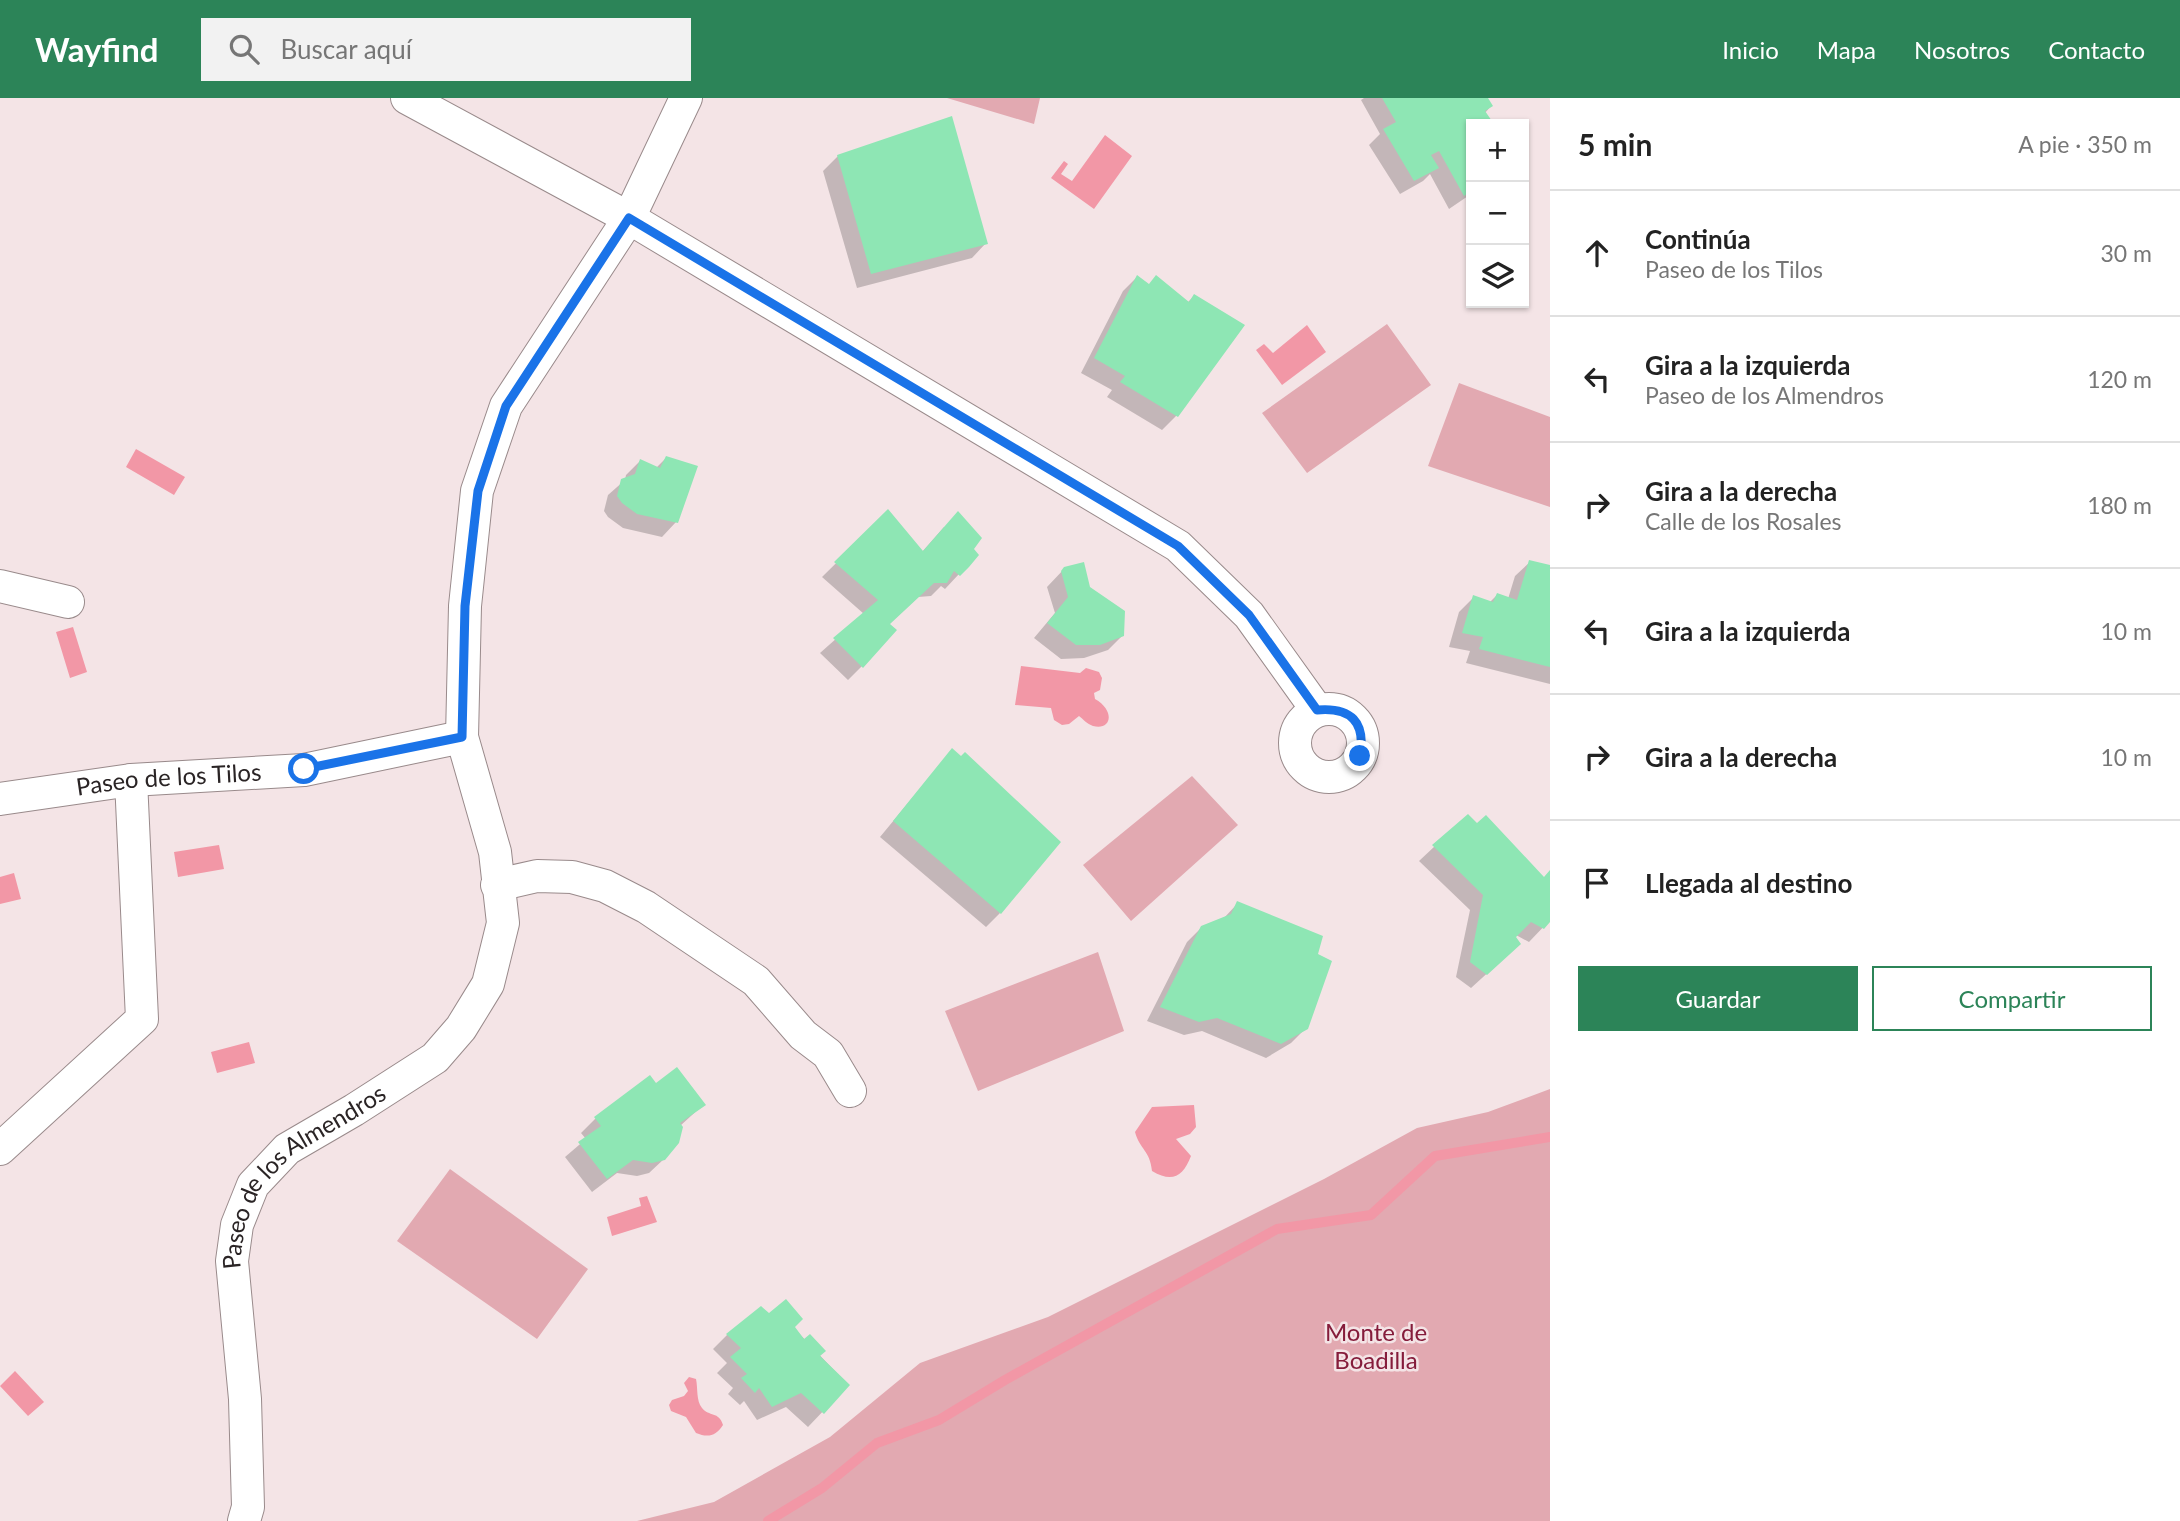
<!DOCTYPE html>
<html lang="es">
<head>
<meta charset="utf-8">
<style>
  body { margin:0; font-family:Lato,sans-serif; background:#f2f2f2; color:#222 }
  .controls { position:absolute; right:21px; top:21px; display:grid; overflow:hidden; border-radius:0px; box-shadow:0 2px 5px #0004 }
  .controls button { width:63px; height:63px; display:grid; place-items:center; padding:0; border:0; border-bottom:2px solid #e0e0e0; background:#fff; color:#222; font:35px sans-serif }
  .stop { position:absolute; width:21px; height:21px; margin:-16px; border:5px solid #1a73e8; border-radius:50%; background:#fff }
  .stop.end { background:#1a73e8; border-color:#fff; box-shadow:0 2px 7px #0008 }
  .list { margin:0; padding:0; list-style:none }
  h2 { display:flex; justify-content:space-between; align-items:center; height:91px; margin:0; padding:0 28px; font-size:30px }
  h2 small { font-size:23px; font-weight:400; color:#767676 }
  .list li { display:grid; grid-template-columns:46px 1fr auto; gap:21px; align-items:center; box-sizing:border-box; height:126px; padding:0 28px; border-top:2px solid #e0e0e0 }
  .list b { display:block; font-size:26px; white-space:nowrap }
  .list p { margin:0; font-size:23px; white-space:nowrap; color:#767676 }
  .list em { font-size:23px; font-style:normal; color:#767676 }
  .actions { display:flex; gap:14px; padding:21px 28px }
  .actions a { flex:1; padding:16px 0; border:2px solid #2c8458; border-radius:0px; text-align:center; font-size:24px; color:#2c8458 }
  .actions .main { background:#2c8458; color:#fff }
  .icon { flex:none; width:38px; height:38px; fill:none; stroke:currentColor; stroke-width:2; stroke-linecap:round; stroke-linejoin:round }
  .map { position:relative; flex:none; width:1550px; height:1423px; overflow:hidden }
  header { display:flex; align-items:center; gap:42px; box-sizing:border-box; height:98px; padding:0 35px; background:#2c8458; color:#fff }
  header strong { font-size:33px }
  nav { display:flex; gap:38px; margin-inline-start:auto; font-size:24px }
  .search { width:490px; height:63px; background:#f2f2f2; display:flex; align-items:center; gap:18px; box-sizing:border-box; padding:0 24px; border-radius:0px; color:#767676; font-size:26px }
  main { display:flex }
  aside { flex:1; background:#fff }
  .map>svg:first-child { display:block }
  .green { fill:#e2a9b1 }
  .water { fill:#f297a6 }
  .shadow { fill:#0003 }
  .lines { fill:none; stroke-linecap:round; stroke-linejoin:round }
  .stream { stroke:#f297a6; stroke-width:10 }
  .building { fill:#8ee6b4 }
  .minor-casing { stroke:#998a8b; stroke-width:34 }
  .minor { stroke:#fff; stroke-width:32 }
  .route { stroke:#1a73e8; stroke-width:9 }
  .labels { text-anchor:middle; stroke-width:5; stroke-linejoin:round; paint-order:stroke }
  .street-label { font-size:24px; fill:#2a2425; stroke:#f4e4e6 }
  .park-label { font-size:24px; fill:#851c3b; stroke:#f4e4e6 }
</style>
</head>
<body>
<header>
<strong>Wayfind</strong>
<div class="search"><svg class="icon" aria-label="search" viewBox="0 0 24 24"><circle cx="10" cy="10" r="6"/><path d="M15 15l6 6"/></svg>Buscar aquí</div>
<nav><a>Inicio</a><a>Mapa</a><a>Nosotros</a><a>Contacto</a></nav>
</header>
<main>
<div class="map">
<svg width="1550" height="1423" viewBox="0 0 1550 1423">
  <rect width="100%" height="100%" fill="#f4e4e6"/>
  <!-- green -->
  <path class="green" d="M947 0H1040L1034 26Z
    M1387 226 1431 287 1307 375 1262 315Z
    M1459 285 1550 319V409L1428 368Z
    M1192 678 1238 727 1131 823 1083 767Z
    M1098 854 1124 933 978 993 945 913Z
    M1550 991V1423H637L714 1404 830 1339 920 1265 1048 1219 1324 1081 1417 1030 1488 1014Z
    M450 1071 588 1171 537 1241 397 1143Z"/>
  <!-- water -->
  <path class="water" d="M1105 37 1132 58 1094 111 1051 80 1064 63 1068 66 1061 76 1072 83Z
    M1307 227 1326 254 1282 287 1256 252 1264 246 1273 255Z
    M136 351 185 379 174 397 126 369Z
    M73 529 87 574 70 580 56 534Z
    M1021 568 1080 575 1086 570 1099 574 1102 580 1100 592 1094 595 1095 601C1116 613 1111 633 1093 628 1087 626 1083 621 1079 618L1069 626 1062 627 1054 622 1051 610 1015 607Z
    M219 747 224 771 178 779 174 754Z
    M14 775 21 801 0 806V779Z
    M249 944 255 965 217 975 211 954Z
    M1194 1007 1196 1029 1190 1036 1176 1041 1191 1058C1183 1079 1172 1085 1152 1073 1150 1052 1140 1052 1135 1034L1152 1009Z
    M647 1098 657 1124 612 1138 607 1119 641 1108 639 1100Z
    M15 1273 44 1304 28 1318 0 1288Z
    M689 1279 696 1281C698 1290 696 1303 702 1310 709 1319 719 1313 723 1327 716 1338 708 1340 696 1335L686 1319 671 1313 669 1307 672 1302 684 1298 688 1293 684 1285Z"/>
  <!-- shadow -->
  <path class="shadow" d="M1364 0H1486L1491 8 1485 15 1492 26H1471V96L1449 111 1430 76 1423 83 1400 96 1369 47 1380 36 1361 2Z
    M838 58 986 145 972 160 857 190 823 73Z
    M1137 179 1148 188 1187 205 1194 198 1176 318 1162 332 1107 299 1112 292 1081 275 1123 193Z
    M666 360 676 424 662 439 623 430 608 419 604 413 608 397 625 382 626 377 640 363 656 370Z
    M888 414 922 454 944 429 959 476 945 491 941 488 931 498 918 499 888 527 862 568 848 582 820 555 864 516 822 479Z
    M1530 464 1550 469V586L1466 565 1470 553 1449 549 1459 514 1474 499 1489 505 1497 497 1508 501 1515 478Z
    M1065 470 1088 490 1122 538 1108 552 1084 560 1061 561 1034 540 1055 515 1047 489Z
    M952 652 1000 815 986 829 880 739Z
    M1467 718 1543 781 1550 775V822L1529 844 1516 837 1504 860 1471 890 1456 879 1470 812 1419 763Z
    M1238 805 1306 930 1291 945 1266 960 1202 933 1184 937 1147 923 1187 844 1202 829 1223 821Z
    M649 979 655 987 703 1007 680 1028 664 1061 649 1075 637 1078 617 1075 592 1094 565 1059 586 1041 581 1035 595 1021Z
    M793 1229 848 1287 808 1329 786 1309 757 1322 744 1303 740 1307 728 1296 733 1290 717 1275 727 1265 713 1251 727 1237Z"/>
  <g class="lines">
    <!-- stream -->
    <path class="stream" d="M768 1423 822 1390 877 1345 939 1322 1005 1282 1277 1131 1371 1117 1435 1058 1550 1039"/>
  </g>
  <!-- building -->
  <path class="building" d="M1382 0H1488L1493 8 1485 13 1494 26H1471V93L1464 98 1439 53 1431 57 1439 70 1414 83 1383 31 1396 24Z
    M952 18 988 146 871 176 837 57Z
    M1137 177 1149 186 1156 177 1189 204 1194 196 1245 227 1178 319 1120 284 1125 278 1094 260Z
    M666 358 698 368 678 425 637 416 622 405 617 398 621 381 635 376 640 361 660 370Z
    M888 411 923 453 958 413 982 440 974 451 979 457 969 469 960 478 954 473 947 485H934L890 526 897 532 863 570 833 540 878 502 834 464Z
    M1529 462 1550 467V569L1479 551 1483 539 1462 535 1473 497 1493 504 1497 495 1517 502Z
    M1084 464 1090 489 1125 513 1124 538 1100 547H1076L1047 525 1068 499 1061 473 1064 469Z
    M952 650 961 658 965 654 1061 744 1001 816 893 723Z
    M1468 716 1477 725 1486 717 1544 779 1550 772V824L1544 831 1531 824 1516 839 1521 846 1487 877 1470 864 1483 797 1432 747Z
    M1237 803 1323 838 1318 856 1332 863 1308 931 1281 946 1217 920 1199 924 1160 909 1201 828 1231 816Z
    M677 969 706 1007 680 1025 683 1029 679 1045 665 1062 652 1065 633 1062 607 1081 578 1044 601 1028 594 1019 650 977 656 985Z
    M786 1201 803 1221 795 1229 804 1241 810 1236 826 1253 820 1258 850 1287 824 1316 801 1295 772 1309 759 1290 755 1295 741 1280 747 1276 730 1259 741 1250 726 1236 761 1208 769 1215Z"/>
  <g class="lines">
    <!-- minor casing -->
    <g class="minor-casing">
      <g id="minor">
        <path d="M407 0 629 120 1178 448 1249 517 1317 612"/>
        <path d="M0 488 68 504"/>
        <circle cx="1329" cy="645" r="34"/>
        <path id="s1" d="M0 701 131 682 304 672 462 639"/>
        <path d="M497 787 537 778 572 779 605 788 646 809 756 883 803 937 828 956 850 993"/>
        <path d="M0 1051 142 921 131 682"/>
        <path id="s2" d="M244 1423 248 1409 245 1301 232 1163 237 1127 253 1087 287 1051 354 1012 435 960 461 930 488 886 503 825 495 754 462 639 465 508 477 393 506 308 629 120 686 0"/>
      </g>
    </g>
    <!-- minor -->
    <use href="#minor" class="minor"/>
  </g>
  <g class="lines">
    <!-- route -->
    <path class="route" d="M304 671 462 639 465 508 478 393 506 308 629 120 1178 448 1249 517 1317 612C1351 609 1366 624 1360 658"/>
  </g>
  <g class="labels">
    <!-- street labels -->
    <g class="street-label">
      <text dy="8" stroke="none"><textPath href="#s1" startOffset="170">Paseo de los Tilos</textPath></text>
      <text dy="8" stroke="none"><textPath href="#s2" startOffset="378">Paseo de los Almendros</textPath></text>
    </g>
    <!-- park labels -->
    <g class="park-label">
      <text x="1376" y="1243">Monte de<tspan x="1376" dy="28">Boadilla</tspan></text>
    </g>
  </g>
</svg>
<div class="controls">
<button>+</button>
<button>−</button>
<button><svg class="icon" aria-label="layers" viewBox="0 0 24 24"><path d="M12 4l9 5-9 5-9-5zM3 14l9 5 9-5"/></svg></button>
</div>
<div class="stop" style="left:304px;top:671px"></div>
<div class="stop end" style="left:1360px;top:658px"></div>
</div>
<aside>
<h2>5 min<small>A pie · 350 m</small></h2>
<ul class="list">
<li><svg class="icon" aria-label="ahead" viewBox="0 0 24 24"><path d="M12 20V5M6 11l6-6 6 6"/></svg><div><b>Continúa</b><p>Paseo de los Tilos</p></div><em>30 m</em></li>
<li><svg class="icon" aria-label="left" viewBox="0 0 24 24"><path d="M17 20v-9H6M10 6l-5 5 5 5"/></svg><div><b>Gira a la izquierda</b><p>Paseo de los Almendros</p></div><em>120 m</em></li>
<li><svg class="icon" aria-label="right" viewBox="0 0 24 24"><path d="M7 20v-9h11M14 6l5 5-5 5"/></svg><div><b>Gira a la derecha</b><p>Calle de los Rosales</p></div><em>180 m</em></li>
<li><svg class="icon" aria-label="left" viewBox="0 0 24 24"><path d="M17 20v-9H6M10 6l-5 5 5 5"/></svg><div><b>Gira a la izquierda</b></div><em>10 m</em></li>
<li><svg class="icon" aria-label="right" viewBox="0 0 24 24"><path d="M7 20v-9h11M14 6l5 5-5 5"/></svg><div><b>Gira a la derecha</b></div><em>10 m</em></li>
<li><svg class="icon" aria-label="arrive" viewBox="0 0 24 24"><path d="M6 21V4h12l-3 4 3 4H6"/></svg><div><b>Llegada al destino</b></div></li>
</ul>
<div class="actions"><a class="main">Guardar</a><a>Compartir</a></div>
</aside>
</main>
</body>
</html>
